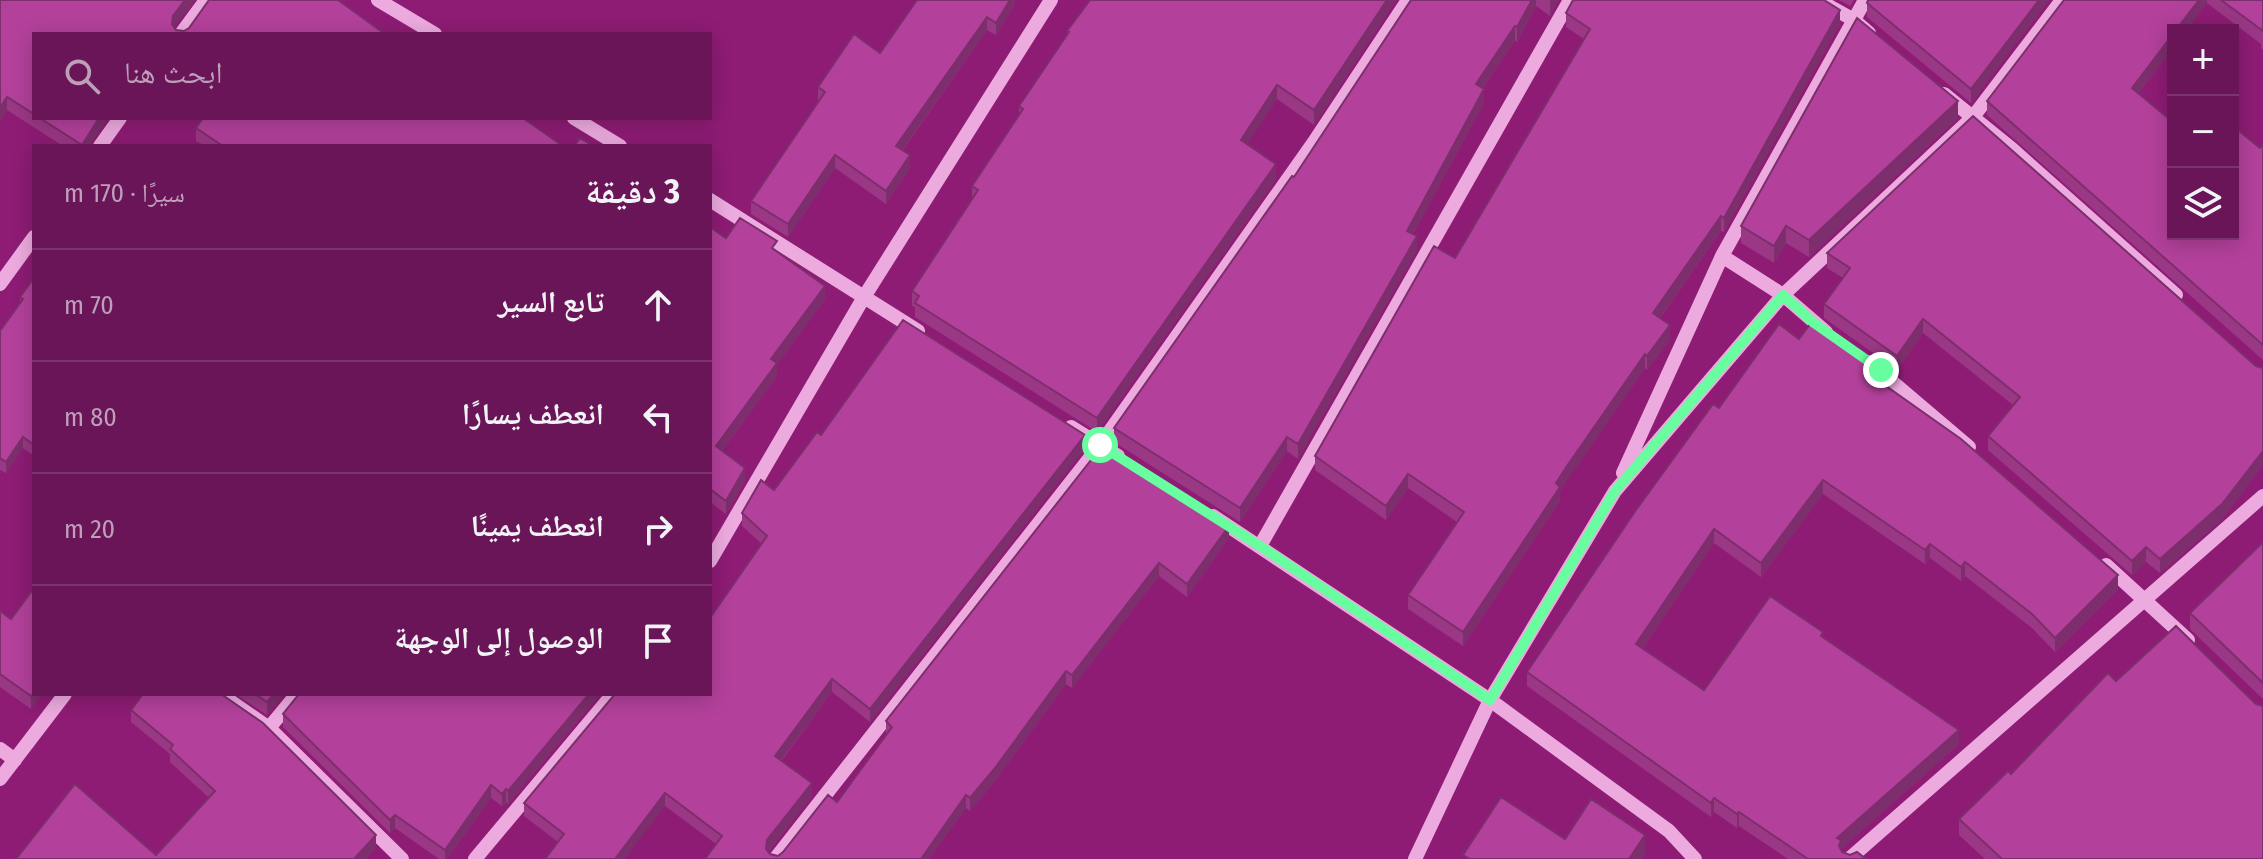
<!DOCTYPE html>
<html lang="ar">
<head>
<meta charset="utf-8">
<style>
  body { margin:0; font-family:"Fira Sans Condensed","Noto Naskh Arabic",sans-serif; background:#6f1e5d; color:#f1f3f6; direction:rtl }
  .controls { position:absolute; right:24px; top:24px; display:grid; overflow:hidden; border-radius:0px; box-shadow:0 4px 20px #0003 }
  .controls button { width:72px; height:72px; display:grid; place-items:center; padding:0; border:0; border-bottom:2px solid #7d346d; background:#6a1557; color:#f1f3f6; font:40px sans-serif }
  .stop { position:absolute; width:24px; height:24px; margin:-18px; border:6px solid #68fd9f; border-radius:50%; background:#fff }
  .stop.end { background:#68fd9f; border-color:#fff; box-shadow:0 2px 8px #0008 }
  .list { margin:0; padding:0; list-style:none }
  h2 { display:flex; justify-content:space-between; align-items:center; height:104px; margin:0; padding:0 32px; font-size:34px }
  h2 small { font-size:26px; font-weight:400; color:#be9fba }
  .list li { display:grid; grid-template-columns:52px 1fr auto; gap:24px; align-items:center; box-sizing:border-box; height:112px; padding:0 32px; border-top:2px solid #7d346d }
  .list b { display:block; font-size:30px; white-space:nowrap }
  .list em { font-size:26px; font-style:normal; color:#be9fba }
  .icon { flex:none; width:44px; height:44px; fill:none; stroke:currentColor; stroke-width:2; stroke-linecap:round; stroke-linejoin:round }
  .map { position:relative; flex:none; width:2263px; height:859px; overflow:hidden; direction:ltr }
  .search { position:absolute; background:#6a1557; box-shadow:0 4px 20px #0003; left:32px; top:32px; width:680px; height:88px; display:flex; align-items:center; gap:20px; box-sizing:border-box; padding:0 28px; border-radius:0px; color:#be9fba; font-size:30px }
  .panel { position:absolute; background:#6a1557; box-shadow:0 4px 20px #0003; left:32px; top:144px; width:680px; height:552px; border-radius:0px; direction:rtl }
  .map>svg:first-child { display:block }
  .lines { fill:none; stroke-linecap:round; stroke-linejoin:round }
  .minor { stroke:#edaadf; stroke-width:14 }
  .wall { fill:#9a3885 }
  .shaded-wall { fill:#7d2e6c }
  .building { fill:#b3419b; stroke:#7d2e6c; stroke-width:2 }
  .route { stroke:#68fd9f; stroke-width:10 }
</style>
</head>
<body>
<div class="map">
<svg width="2263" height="859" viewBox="0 0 2263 859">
  <rect width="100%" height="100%" fill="#8e1c74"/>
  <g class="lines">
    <!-- minor -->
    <path class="minor" d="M378 0 435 34
      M1818 0 1854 20 1869 33
      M181 34 206 0
      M1944 94 2012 149 2176 295
      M574 118 620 146
      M100 146 120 118
      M710 200 918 331
      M1722 256 1783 295 1826 332
      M0 284 34 237
      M1869 362 1969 447
      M1071 427 1118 456
      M1623 473 1722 256 1865 0
      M1213 516 1490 700 1669 831 1695 859
      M1260 546 1570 0
      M710 561 864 297 1051 0
      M2106 565 2188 640
      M220 694 269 728 402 859
      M269 728 297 694
      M0 749 15 760
      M0 779 65 694
      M475 859 613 694
      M775 859 1100 445 1314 142 1408 0
      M1415 859 1490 700 1615 491 1783 295 1973 117 2062 0
      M1849 859 2263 496"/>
  </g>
  <!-- wall -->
  <path class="wall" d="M0 0H195L174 27 176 30 385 34H34V118H108L89 146H63L7 110 0 121Z
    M917 0H1015L1014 6 996 35 987 30 903 150 910 168 886 204 835 168 788 237 751 214V201L819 101 818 100V87L880 53Z
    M1396 0 1314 125 1277 99 1247 144 1276 179 1097 432 915 317V307L912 306V291L972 198V186L1019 115V106L1067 35V31Z
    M1411 0H1558L1550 16 1536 6 1517 42 1515 40 1483 88 1484 103 1413 234 1417 250 1298 459 1287 451 1240 522 1114 442V428L1294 177Z
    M1839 0H1854L1850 6Z
    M1868 0H2049L1971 103 1867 17V3Z
    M2064 0H2263V50L2261 48V44L2207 3 2139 93 2173 234 2263 145V360L1987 115V101Z
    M1566 13 1840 24 1724 232 1721 231 1660 318 1670 340 1647 370 1645 368 1567 480 1560 491V501L1463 646 1408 609V595L1457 522 1408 488 1386 520 1315 470V456L1455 258 1584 39 1566 27Z
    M1958 118 1809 257 1786 243 1774 263 1741 243V226Z
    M196 128 563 146H204L196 141Z
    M710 227 726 238 777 251 825 299 777 365V376L722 451 745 481 726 514 710 502Z
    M1827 253 2263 368V465L2222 519 2160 573 2146 562 2132 575 1988 450V436L2013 405 1923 333 1897 370 1824 318V304L1843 278 1827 268Z
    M34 278V456L23 448 6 473 0 470V331L20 303V297Z
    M1799 339 1885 386 2118 589 2055 652 2032 628 1965 576 1961 581 1930 558 1925 564 1823 494 1761 577 1714 543 1643 648 1704 690 1823 637 1959 744 1841 849 1842 852 1866 859H1788L1739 826 1737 828 1714 812 1711 817 1527 686V672L1719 408Z
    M821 435 1085 448 870 722 832 692 782 760 812 796 768 852 770 854 778 856 783 852 837 802 886 735V721L1102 446 1229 538 1187 597 1159 576 1072 688 1066 684 995 781 970 811 966 808 929 859H705L716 844 665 806 558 842 524 816V803L710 694 762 544 742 526V513L774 490Z
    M2263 542V699L2190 629V613Z
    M34 588 31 709 0 687V611L11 619Z
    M2116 681 2256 704 2261 707 2263 859H1985L1959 835V819Z
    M235 694H284L267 715Z
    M299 694H600L508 804 506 802 502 806 491 798 447 859H439L395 828 390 833 283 727V714Z
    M131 710 376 848 366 859H16L156 855 209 798 170 762V754L131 722Z"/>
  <!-- shaded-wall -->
  <path class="shaded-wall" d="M185 0H195L173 29 172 34 173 16Z
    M1010 0H1015L1014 6 996 35V23Z
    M1387 0H1396L1314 125V110Z
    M1532 0H1536V6L1517 42V27Z
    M1550 0H1558L1550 16Z
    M2039 0H2049L1971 103V89Z
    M2199 0H2207V3L2187 30H2176Z
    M1840 10V24L1724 232V218Z
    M987 17V30L896 159V146Z
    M1515 26V40L1476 98V84Z
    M2173 34V48L2132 102V88Z
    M1277 85V99L1241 154V140Z
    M1484 89V103L1407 245V231Z
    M7 97V110L0 121V108Z
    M1958 101V118L1809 257V240Z
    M99 118H108L89 146H82Z
    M835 155V168L788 237V224Z
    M910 155V168L886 204V191Z
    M1276 164V179L1097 432V418Z
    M1721 216V231L1653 327V313Z
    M1786 226V243L1774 263V246Z
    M1417 236V250L1298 459V444Z
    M825 286V299L777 365V376L716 459V446L771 359Z
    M1923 319V333L1897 370V356Z
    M1670 325V340L1647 370V356Z
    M1645 354V368L1560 491V501L1463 646V632L1556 483Z
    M1885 373V387L1879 381Z
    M1085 435V448L870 722V709Z
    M23 437V448L6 473V462Z
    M1287 437V451L1240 522V508Z
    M2263 451V465L2222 519 2160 573V559Z
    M745 468V481L726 514V501Z
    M1408 474V488L1386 520V506Z
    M1823 480V494L1761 577V563Z
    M1229 526V538L1187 597V584Z
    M1714 529V543L1636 658V644Z
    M1930 544V558L1925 564V550Z
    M2146 547V562L2132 575V561Z
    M1965 562V576L1961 581V567Z
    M1159 563V576L1072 688V675Z
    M2118 575V589L2055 652V638Z
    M1066 671V684L995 781 970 811V798Z
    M832 679V692L775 768V756Z
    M34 692V694H42L31 709V696Z
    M274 694H284L267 715V702Z
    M589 694H600L508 804V791Z
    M1959 730V744L1841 849V854L1837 838Z
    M812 783V796L767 853 766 849 767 840Z
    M491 785V798L447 859H445V850Z
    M506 789V802L502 806V794Z
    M665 793V806L625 859H615Z
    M966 795V808L929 859H920Z
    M1714 798V812L1711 817V803Z
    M1739 812V826L1737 828V814Z
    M395 815V828L390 833V820Z
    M376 835V848L366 859H354Z
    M1645 835V854L1642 859H1629Z"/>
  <!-- building -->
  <path class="building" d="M0 0H185L173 16 172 24 176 30 184 31 189 28 209 0H338L385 34H34V114L7 97 0 108Z
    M917 0H1010L996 23 987 17 896 146 910 155 886 191 835 155 788 224 751 201 825 92 818 87 854 34 880 53Z
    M1090 0H1387L1314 110 1277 85 1241 140 1276 164 1097 418 915 303 919 296 912 291 978 190 972 186 1023 109 1019 106 1069 32 1067 31Z
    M1411 0H1532L1517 27 1515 26 1476 84 1484 89 1407 231 1417 236 1298 444 1287 437 1240 508 1114 428 1292 176 1294 177Z
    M1573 0H1824L1840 10 1724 218 1721 216 1653 313 1670 325 1647 356 1645 354 1567 466 1556 483 1560 487 1463 632 1408 595 1464 512 1408 474 1386 506 1315 456 1434 246 1455 258 1590 29 1566 13Z
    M1868 0H2039L1971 89 1867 3Z
    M2064 0H2199L2176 30H2173V34L2132 88 2173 122V234H2233V126L2260 148 2263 145V345L1987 101Z
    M2221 0H2263V31Z
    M1857 18 1958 101 1809 240 1786 226 1774 246 1741 226Z
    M1973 116 2256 366 2263 368V451L2222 504 2160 559 2146 547 2132 561 1988 436 2020 397 1923 319 1897 356 1824 304 1850 268 1827 253Z
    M40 118H99L82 145Z
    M203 118H523L563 146H223L196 128Z
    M580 138 593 146H574Z
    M740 218 777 241 772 248 825 286 771 359 777 363 716 446 745 468 726 501 710 489V227L726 238Z
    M34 278V445L23 437 6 462 0 458V331L23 299 20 297Z
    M903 320 1085 435 870 709 832 679 775 756 812 783 767 840 766 849 770 854 778 856 783 852 828 795 837 802 892 727 886 721 1102 446 1229 526 1187 584 1159 563 1072 675 1066 671 995 768 970 798 966 795 921 859H705L722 836 665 793 615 859H545L564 834 524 803 615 694H710V618L767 536 742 513 761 480 774 490 817 432 821 435Z
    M1813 320 1875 364 1885 373 1879 381 1961 439 2118 575 2055 638 2032 614 1965 562 1961 567 1930 544 1925 550 1823 480 1761 563 1714 529 1636 644 1704 690 1770 596 1823 632 1821 636 1959 730 1837 838 1841 840 1839 846 1842 852 1850 855 1857 852 1866 859H1808L1739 812 1737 814 1714 798 1711 803 1527 672 1636 510 1713 404 1719 408 1779 324 1799 339Z
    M2263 542V683L2190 613Z
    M34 588V692L31 696 0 674V611L11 619Z
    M2176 626 2256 704 2263 706V859H2002L1959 819 2008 771 2011 774 2108 673 2116 681Z
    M143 694H221L263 723 376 835 354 859H16L75 784 156 855 215 791 170 749 173 745 131 710Z
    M255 694H274L267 702Z
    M299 694H589L508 791 506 789 502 794 491 785 445 850 395 815 390 820 283 714Z
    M1501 797 1565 839 1591 799 1645 835 1629 859H1470L1463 855Z"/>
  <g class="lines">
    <!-- route -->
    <path class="route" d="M1100 445 1260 546 1490 700 1615 491 1783 295 1814 323 1881 370"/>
  </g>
</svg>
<div class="controls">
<button>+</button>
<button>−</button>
<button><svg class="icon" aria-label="layers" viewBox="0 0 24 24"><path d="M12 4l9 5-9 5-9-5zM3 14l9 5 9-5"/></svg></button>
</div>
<div class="stop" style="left:1100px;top:445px"></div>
<div class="stop end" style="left:1881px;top:370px"></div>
<div class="search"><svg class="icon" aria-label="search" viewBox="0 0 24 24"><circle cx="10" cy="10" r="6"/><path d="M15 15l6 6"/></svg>ابحث هنا</div>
<section class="panel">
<h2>3 دقيقة<small>سيرًا · 170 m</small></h2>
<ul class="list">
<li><svg class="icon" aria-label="ahead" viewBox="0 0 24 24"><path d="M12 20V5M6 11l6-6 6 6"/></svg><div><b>تابع السير</b></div><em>70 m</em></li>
<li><svg class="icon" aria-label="left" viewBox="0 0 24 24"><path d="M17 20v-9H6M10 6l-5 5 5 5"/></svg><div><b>انعطف يسارًا</b></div><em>80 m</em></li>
<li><svg class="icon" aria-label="right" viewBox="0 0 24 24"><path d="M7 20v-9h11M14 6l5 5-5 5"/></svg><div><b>انعطف يمينًا</b></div><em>20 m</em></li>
<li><svg class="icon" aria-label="arrive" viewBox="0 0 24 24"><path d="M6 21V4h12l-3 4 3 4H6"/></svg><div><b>الوصول إلى الوجهة</b></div></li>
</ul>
</section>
</div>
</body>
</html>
